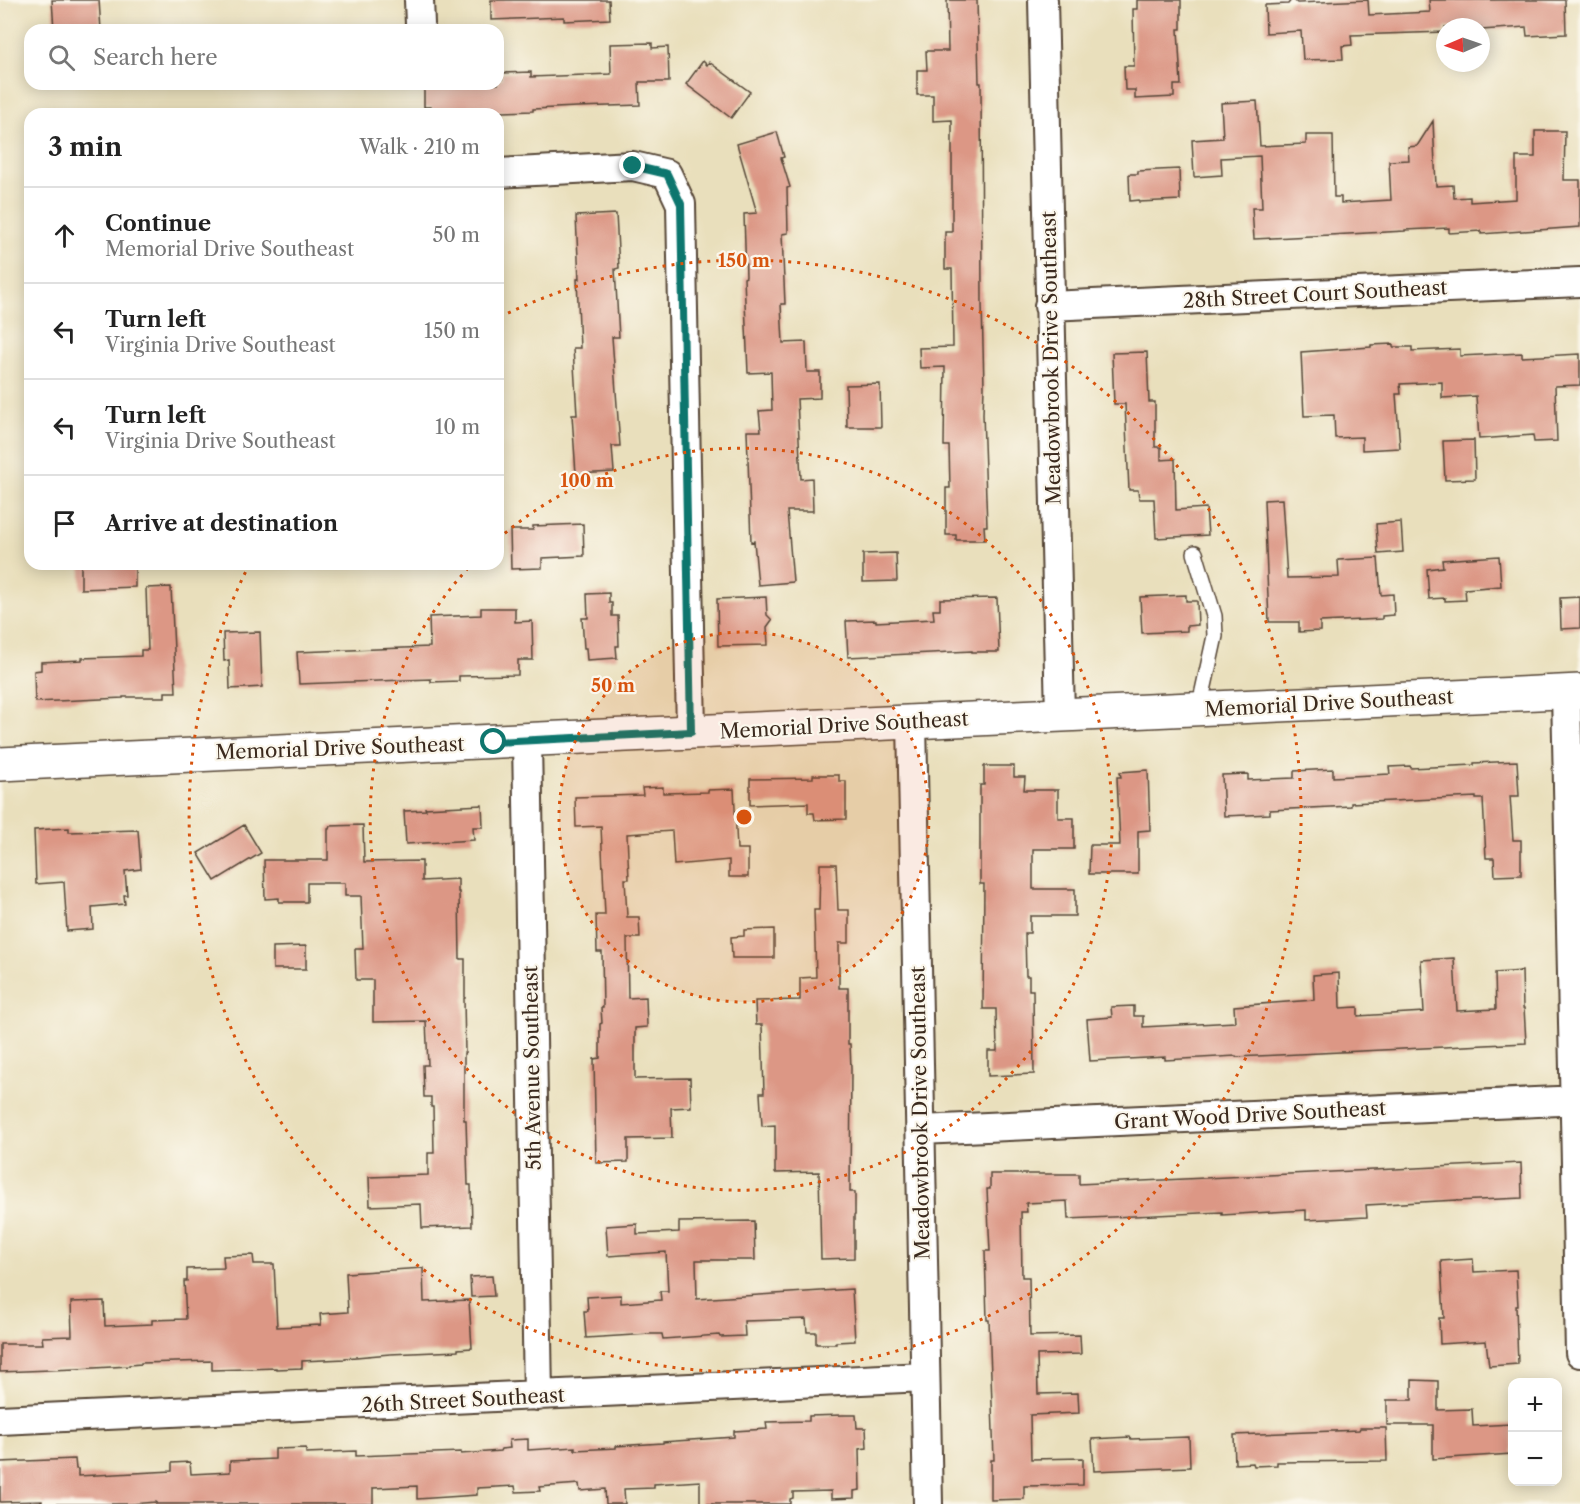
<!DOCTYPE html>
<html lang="en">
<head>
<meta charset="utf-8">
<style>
  body { margin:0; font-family:"Libre Caslon Text",serif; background:#f2f2f2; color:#222 }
  .controls { position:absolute; right:18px; bottom:18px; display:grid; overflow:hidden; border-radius:12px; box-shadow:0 3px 15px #0003 }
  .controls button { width:54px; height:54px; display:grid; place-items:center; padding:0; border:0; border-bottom:2px solid #e0e0e0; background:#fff; color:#222; font:30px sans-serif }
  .compass { position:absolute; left:1436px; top:18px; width:54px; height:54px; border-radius:50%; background:#fff; box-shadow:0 3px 15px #0003; rotate:268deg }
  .stop { position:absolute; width:18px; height:18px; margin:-14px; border:4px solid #0f766e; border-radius:50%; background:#fff }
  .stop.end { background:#0f766e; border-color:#fff; box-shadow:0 2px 6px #0008 }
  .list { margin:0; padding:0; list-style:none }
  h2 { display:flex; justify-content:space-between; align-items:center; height:78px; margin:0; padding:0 24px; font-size:26px }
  h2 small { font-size:20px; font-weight:400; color:#767676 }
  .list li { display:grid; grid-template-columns:39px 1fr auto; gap:18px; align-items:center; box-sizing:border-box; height:96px; padding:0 24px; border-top:2px solid #e0e0e0 }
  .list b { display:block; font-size:22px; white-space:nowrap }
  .list p { margin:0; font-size:20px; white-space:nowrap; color:#767676 }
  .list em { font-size:20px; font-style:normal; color:#767676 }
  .icon { flex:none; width:33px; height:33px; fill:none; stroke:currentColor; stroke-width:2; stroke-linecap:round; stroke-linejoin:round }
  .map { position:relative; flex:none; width:1580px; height:1504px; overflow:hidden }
  .search { position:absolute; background:#fff; box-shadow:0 3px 15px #0003; left:24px; top:24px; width:480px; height:66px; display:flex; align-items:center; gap:15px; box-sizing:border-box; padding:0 21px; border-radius:18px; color:#767676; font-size:22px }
  .panel { position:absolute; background:#fff; box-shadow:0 3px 15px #0003; left:24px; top:108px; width:480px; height:462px; border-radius:18px }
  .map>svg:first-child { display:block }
  .building { fill:#dc9785 }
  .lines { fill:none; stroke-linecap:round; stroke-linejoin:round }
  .lane-casing { stroke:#554536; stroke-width:18 }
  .street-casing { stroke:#554536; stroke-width:32 }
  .secondary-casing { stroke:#554536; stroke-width:36 }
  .lane { stroke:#fff; stroke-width:15 }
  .street { stroke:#fff; stroke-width:28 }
  .secondary { stroke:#fff; stroke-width:33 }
  .route { stroke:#0f766e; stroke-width:8 }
  .ring { fill:none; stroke:#d7540e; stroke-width:3; stroke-dasharray:3 6 }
  .labels { text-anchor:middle; stroke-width:4.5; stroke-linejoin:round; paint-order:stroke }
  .street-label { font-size:20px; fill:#3b2a1e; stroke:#fbf7ec }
  .centre { fill:#d7540e; stroke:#fbf7ec; stroke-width:3 }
  .ring-label { font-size:18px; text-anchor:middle; font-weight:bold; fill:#d7540e; stroke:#fbf7ec; stroke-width:4.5; stroke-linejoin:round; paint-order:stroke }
</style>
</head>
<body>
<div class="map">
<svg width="1580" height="1504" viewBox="0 0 1580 1504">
  <rect width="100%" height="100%" fill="#fbf7ec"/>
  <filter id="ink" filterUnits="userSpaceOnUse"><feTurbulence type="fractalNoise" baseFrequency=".0167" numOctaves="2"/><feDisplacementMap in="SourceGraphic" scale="12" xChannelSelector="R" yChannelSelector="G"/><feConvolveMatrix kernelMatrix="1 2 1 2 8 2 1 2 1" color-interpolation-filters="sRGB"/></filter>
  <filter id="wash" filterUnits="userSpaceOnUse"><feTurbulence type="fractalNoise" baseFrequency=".008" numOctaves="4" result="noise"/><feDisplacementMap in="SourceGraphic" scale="24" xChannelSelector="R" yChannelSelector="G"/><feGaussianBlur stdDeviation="1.35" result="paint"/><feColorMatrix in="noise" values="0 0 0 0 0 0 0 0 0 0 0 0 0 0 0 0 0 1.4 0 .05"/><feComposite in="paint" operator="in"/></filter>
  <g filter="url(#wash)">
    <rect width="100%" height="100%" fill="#e9dfbc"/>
    <g id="blocks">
      <!-- building -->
      <path class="building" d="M52 0H99L101 30H54Z
        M491 0H609L610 19 564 21V17L491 20Z
        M947 0H977L979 83H981L982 304 984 387 983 414 987 526H984L985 540H956V535H946V488H950L949 446H944L945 367 920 368 919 348 953 347 952 269H945V232H952V120L933 121V95H917V70H927L926 51H948Z
        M1137 0H1181V29H1178L1181 85H1174V97L1135 99V90H1125L1124 66H1134L1133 9H1137Z
        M1291 0H1294L1297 3 1368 0 1369 15 1430 12 1429 0H1565L1566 34 1527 36 1526 27 1481 30V27H1445V32L1351 35 1352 45 1342 46 1343 59 1303 60 1301 31 1266 33 1265 5 1288 4Z
        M652 43V48L668 47 669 82H639L640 105 577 107 533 109V111L446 114H432L431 107H424V84H498V79H502V73L531 72V77L611 74 610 44Z
        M703 61 707 65 709 62 750 92 731 118 686 84Z
        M1257 101 1260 146 1306 144V135H1333L1334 197H1341V203L1391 200 1389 161 1409 160 1408 147 1417 146 1433 121 1436 186 1453 185 1454 198 1470 197V202L1516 199V157H1535V131H1565L1564 180H1580V227L1481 234V231L1449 233V228L1405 230V231L1254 239 1252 208H1262L1260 156 1221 158 1222 175 1194 177 1192 140 1223 138 1221 103Z
        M777 132 784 157 781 158 790 187 787 188 788 233 782 234 785 304H781L783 343 806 342 807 372H820V398L797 399 801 479 812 478 813 511H787L793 582 758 585 754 541 751 542 747 431H761L759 411 772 410 771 372 748 373 744 278 746 277 744 214 757 213 737 144Z
        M1179 169 1180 200 1139 202V200L1130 201 1129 174H1138V171Z
        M616 214 619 268 615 269 619 337H612L620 446H612L614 472 576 474 572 415H577L573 348H580L577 279H579L576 216Z
        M1393 344V347H1412V351L1460 349V356L1522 353V357L1580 354V385L1555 386 1557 441 1534 442 1533 435 1479 439 1476 396 1442 398V382L1400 384 1401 394H1396L1400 448 1362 450V437L1335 438 1334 415 1304 416 1301 352 1371 347V345Z
        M1147 352 1149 402H1155V447H1161V460L1175 459 1176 510 1206 508 1208 535 1156 538 1154 499H1139L1138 490H1129L1125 404H1114L1112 353Z
        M880 384 881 427H847L846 385Z
        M1474 440 1475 479 1445 480 1443 441Z
        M1282 499 1287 578 1339 577 1338 560 1378 558 1381 595 1393 594 1394 615 1382 616V619L1320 622V631L1299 632V622H1269L1264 500Z
        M1401 522 1403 552 1378 554 1376 524Z
        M583 524 584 556 542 558V568L511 569 510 530H533V526Z
        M896 553 897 581 863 582V554Z
        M1499 556 1501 586 1465 589 1466 600 1445 601V598L1429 599 1427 569 1443 567 1442 560Z
        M81 564H135V587L81 589Z
        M171 587 176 692H165V697H123V698L35 702 34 671 41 670V662L82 660V658L141 656V650H148L146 588Z
        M609 593V603H612V616H618L619 646H616L617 658 587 660 586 648H584L582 618H588L587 594Z
        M1186 595V601H1197L1198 625 1187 626V631L1142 633 1140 597Z
        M766 597 767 615 772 620 767 627 768 645 718 646 717 599Z
        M1580 597V628L1561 629 1560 598Z
        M997 598 999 652H972V651L848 657 846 621 876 620V622L934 619 933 610H940V599Z
        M481 608H515V622L532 621 533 660H518V675L459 676V681L431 682V679L299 684 297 652 430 647 429 617 481 615Z
        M260 632 262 687 230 689 229 660 224 661 223 633Z
        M1517 761 1519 796H1510L1513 840H1521V875L1495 876 1494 858H1486L1483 799H1476V797L1351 803V806L1270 810V814L1224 816 1222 775 1248 774V780L1294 778V771L1333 769V777L1390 774 1389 767 1410 766 1411 768 1474 765V763Z
        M984 766H1014V777H1025L1024 790H1058V818H1074V849H1033V889H1075V916H1030V933H1025L1026 976H1029V990H1033L1034 1074 988 1076V1051H997L996 1009H983L984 884H980V785H984Z
        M1148 770 1150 830 1138 831V874H1089L1090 845H1120L1117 777H1121L1120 772Z
        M813 775H839V781H846V819L815 820 814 813H808V803L750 805V779L813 778Z
        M663 787V793L708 792V790L734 789 737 849H748V877H729V860L674 865 672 831 627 834 629 879H625L627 917H639L640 938H627L628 998 646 997 647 1027 635 1028V1079L690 1078 691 1107 671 1108 672 1138 628 1139V1162L596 1163 594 1059 600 1058V1024L602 1023 601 1008H603L602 952H597L596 915H605L601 826 576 827 575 797 643 795 642 788Z
        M482 805 483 827H473L474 840 406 844 404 811 426 810 425 808Z
        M244 825 261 853 215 881 198 853Z
        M363 825 364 862 422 861V881L458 879V892H459L460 959H465V998H464L465 1053H464V1120H466L468 1185H471L472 1226 422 1228 421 1204 370 1206 369 1177 428 1175V1153H434L433 1107H431V1097H424L423 1065H428L426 1021 373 1022V980H356L355 949H363L361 896H345V883H307V902H279V898L265 899 264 860H328V829H329L330 826Z
        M69 828V832L138 830 141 869 125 871 127 895H124L125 904 92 907 93 929 67 931 64 882 36 884 34 830Z
        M820 864H836L838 910H849V943H839V988H848V1044H850L851 1069 850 1192H855V1215H854V1258L821 1259 819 1172 775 1173V1125L762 1126 760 1093H764L762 1025H756L755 1001 800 1000V978L816 977 814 910H819Z
        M774 929V958H732L731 937 744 936V930Z
        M306 946V969H273V947Z
        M1454 958 1457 1011 1496 1009 1495 973 1522 971 1523 1008H1524L1526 1043 1236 1057V1056L1165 1060V1057L1090 1061 1087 1019 1112 1017 1111 1007 1134 1006V1016H1143V1027L1235 1022 1234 1006 1314 1000 1313 975 1339 973 1340 1008 1358 1007V1016L1424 1012 1421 960Z
        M1521 1163 1522 1198 1457 1201V1200L1366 1205 1367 1217 1306 1220V1210L1222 1215V1212L1068 1219 1067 1201 1026 1203 1027 1212H1021L1022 1277H1029L1030 1336 1080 1335 1081 1354 1037 1355 1038 1394 1078 1393 1079 1413 1030 1415 1031 1459 1083 1458V1485L1024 1486V1499L991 1500V1460H994L989 1320H987L985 1251H990L987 1189H990V1174H1079V1184Z
        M754 1221 755 1260H696L697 1299 852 1289 855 1341 836 1342V1344H816V1332H807L806 1319 744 1321 745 1336 720 1337 719 1335 663 1339 662 1334H650L586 1338 584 1311H588L587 1297 621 1295V1303L661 1300 660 1291H668L666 1252 608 1256 606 1226 637 1224V1234L679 1232V1222Z
        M253 1255 254 1264H274L277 1327 321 1325 320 1314 348 1312 346 1273 423 1268 424 1302 469 1300 472 1348 458 1349V1351L390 1354 345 1358V1359L302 1361V1368L276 1369V1368L212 1370V1361L141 1363V1364L129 1365V1366L76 1369 0 1372V1344H43L42 1337 72 1336 71 1302 104 1301 105 1326 152 1324V1320L186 1319 184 1281H187V1269L224 1268 223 1256Z
        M1473 1259 1474 1272 1516 1270 1518 1306H1516L1518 1364 1489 1366 1486 1341 1440 1344 1439 1318H1444L1441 1261Z
        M492 1276 494 1296 471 1297 470 1277Z
        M1412 1380 1438 1381V1410L1472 1409 1473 1426 1512 1424V1454L1433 1459V1425H1387V1400H1412Z
        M843 1415H856L857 1428H866L867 1448 859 1449 860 1490 854 1491V1498L831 1499V1491L793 1492V1498L790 1499V1504H700V1481L654 1484V1488L624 1489 625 1504H606L605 1489 580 1491 579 1484 539 1487 540 1491 516 1492 515 1486 477 1488V1495L417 1499V1486L373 1488V1504H156V1502L131 1504H42V1501L0 1502V1462L75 1459 76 1469H78V1476L172 1471V1463L190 1462 191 1474 230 1472V1461L275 1459V1449L306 1448V1453L356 1451V1456L461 1452V1454L500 1451 501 1449 510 1448 509 1440 528 1439V1450L575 1447V1450L616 1448V1446L663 1443V1442L676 1441 734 1437V1431L767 1429 766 1422 809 1421V1416Z
        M1360 1428H1386L1387 1461 1277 1462V1465L1254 1466 1253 1463 1235 1464 1234 1435 1359 1430Z
        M1130 1437 1131 1439 1189 1437 1190 1467 1094 1471 1092 1439Z"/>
    </g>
  </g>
  <g filter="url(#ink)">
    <use href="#blocks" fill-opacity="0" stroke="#554536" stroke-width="1.5"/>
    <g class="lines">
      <!-- lane casing -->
      <g class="lane-casing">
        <path id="lane" d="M1195 553 1214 616 1215 636 1199 709"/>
      </g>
      <!-- street casing -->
      <g class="street-casing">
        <path id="street" d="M419 0 420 24
          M1043 0 1060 715
          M498 173 633 166 667 174 681 204 691 732
          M1049 306 1580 282
          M1566 692 1580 1353
          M912 722 928 1504
          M527 740 538 1396
          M921 1130 1580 1100
          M0 1420 925 1377"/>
      </g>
      <!-- secondary casing -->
      <g class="secondary-casing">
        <path id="secondary" d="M0 764 1580 691"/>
      </g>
      <!-- lane -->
      <use href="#lane" class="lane"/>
      <!-- street -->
      <use href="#street" class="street"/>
      <!-- secondary -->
      <use href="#secondary" class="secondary"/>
    </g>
  </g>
  <g class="lines" filter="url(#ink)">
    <!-- route -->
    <path class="route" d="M494 742 691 732 681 204 667 174 633 166"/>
  </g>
  <!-- distance rings -->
  <circle cx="744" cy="817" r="185" fill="#d7540e" fill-opacity=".12"/>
  <g class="ring">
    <circle cx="744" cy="817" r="185"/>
    <path d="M498 539A371 371 0 1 1 470 566"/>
    <path d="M500 317A556 556 0 1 1 249 565"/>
  </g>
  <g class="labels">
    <!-- street labels -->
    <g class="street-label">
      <text transform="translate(1315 294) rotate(-3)" y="7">28th Street Court Southeast</text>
      <text transform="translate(1051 358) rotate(-91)" y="7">Meadowbrook Drive Southeast</text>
      <text transform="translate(1329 703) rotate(-3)" y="7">Memorial Drive Southeast</text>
      <text transform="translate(844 725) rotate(-3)" y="7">Memorial Drive Southeast</text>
      <text transform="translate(340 748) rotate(-2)" y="7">Memorial Drive Southeast</text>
      <text transform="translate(532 1068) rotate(-91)" y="7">5th Avenue Southeast</text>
      <text transform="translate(920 1113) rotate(-91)" y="7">Meadowbrook Drive Southeast</text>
      <text transform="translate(1250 1115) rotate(-3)" y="7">Grant Wood Drive Southeast</text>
      <text transform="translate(463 1400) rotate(-3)" y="7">26th Street Southeast</text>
    </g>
  </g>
  <circle cx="744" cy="817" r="9" class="centre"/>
  <g class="ring-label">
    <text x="744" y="267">150 m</text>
    <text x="587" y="487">100 m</text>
    <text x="613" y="692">50 m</text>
  </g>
</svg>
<div class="controls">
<button>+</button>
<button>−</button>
</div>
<svg class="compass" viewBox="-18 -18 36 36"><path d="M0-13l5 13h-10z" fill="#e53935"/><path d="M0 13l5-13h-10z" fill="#767676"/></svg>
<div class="stop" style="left:494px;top:742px"></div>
<div class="stop end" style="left:633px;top:166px"></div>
<div class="search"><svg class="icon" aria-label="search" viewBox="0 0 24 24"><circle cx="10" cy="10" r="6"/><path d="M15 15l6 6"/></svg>Search here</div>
<section class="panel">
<h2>3 min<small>Walk · 210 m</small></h2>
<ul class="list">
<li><svg class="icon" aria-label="ahead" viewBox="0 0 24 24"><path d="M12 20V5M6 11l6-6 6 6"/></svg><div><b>Continue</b><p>Memorial Drive Southeast</p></div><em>50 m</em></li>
<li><svg class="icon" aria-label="left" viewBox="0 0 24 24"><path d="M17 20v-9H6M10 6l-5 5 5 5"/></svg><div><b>Turn left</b><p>Virginia Drive Southeast</p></div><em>150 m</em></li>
<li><svg class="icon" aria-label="left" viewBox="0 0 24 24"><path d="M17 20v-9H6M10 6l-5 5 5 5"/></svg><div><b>Turn left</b><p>Virginia Drive Southeast</p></div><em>10 m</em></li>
<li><svg class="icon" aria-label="arrive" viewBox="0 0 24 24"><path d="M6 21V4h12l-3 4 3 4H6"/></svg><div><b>Arrive at destination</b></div></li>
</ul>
</section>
</div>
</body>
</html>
